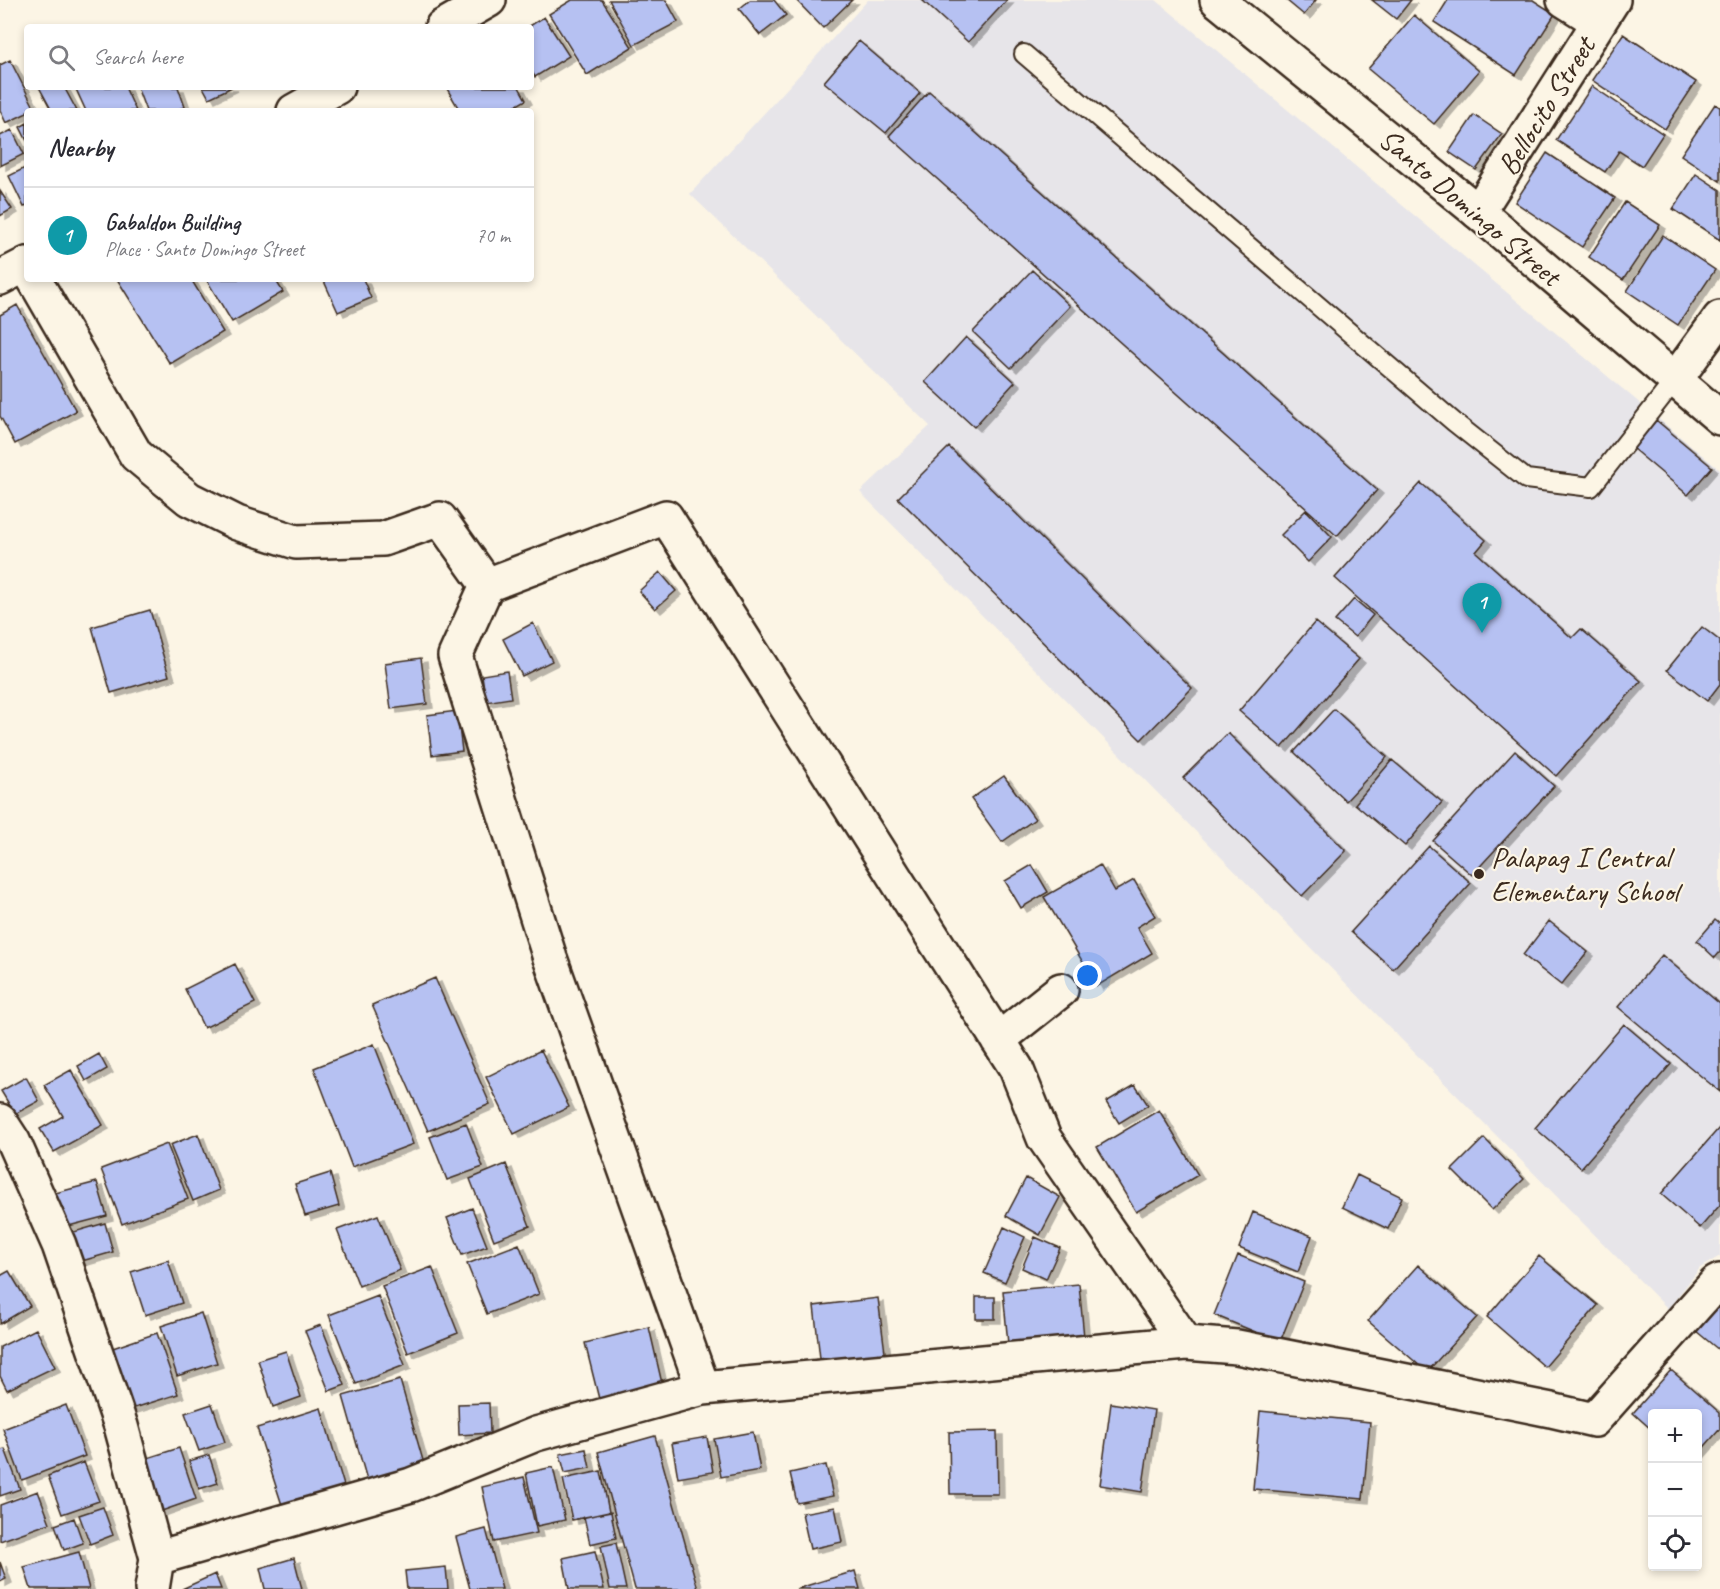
<!DOCTYPE html>
<html lang="en">
<head>
<meta charset="utf-8">
<style>
  body { margin:0; font-family:Caveat,sans-serif; background:#f2f2f3; color:#2b2b33 }
  .controls { position:absolute; right:18px; bottom:18px; display:grid; overflow:hidden; border-radius:6px; box-shadow:0 3px 9px #0003 }
  .controls button { width:54px; height:54px; display:grid; place-items:center; padding:0; border:0; border-bottom:2px solid #e1e1e2; background:#fff; color:#2b2b33; font:30px sans-serif }
  .you { position:absolute; left:1088px; top:976px; width:21px; height:21px; margin:-15px; border:4px solid #fff; border-radius:50%; background:#1a73e8; box-shadow:0 0 0 9px #1a73e833 }
  .badge { display:grid; place-items:center; width:39px; height:39px; border-radius:50%; background:#0f766e; color:#fff; font-size:20px; font-weight:700 }
  .pin { position:absolute; translate:-50% -50px; filter:drop-shadow(0 2px 3px #0008) }
  .pin::after { content:''; position:absolute; top:32px; width:21px; height:18px; background:inherit; clip-path:polygon(0 0,100% 0,50% 100%) }
  .list { margin:0; padding:0; list-style:none }
  h2 { display:flex; justify-content:space-between; align-items:center; height:78px; margin:0; padding:0 24px; font-size:26px }
  h2 small { font-size:20px; font-weight:400; color:#7c7c81 }
  .list li { display:grid; grid-template-columns:39px 1fr auto; gap:18px; align-items:center; box-sizing:border-box; height:96px; padding:0 24px; border-top:2px solid #e1e1e2 }
  .list b { display:block; font-size:22px; white-space:nowrap }
  .list p { margin:0; font-size:20px; white-space:nowrap; color:#7c7c81 }
  .list em { font-size:20px; font-style:normal; color:#7c7c81 }
  .icon { flex:none; width:33px; height:33px; fill:none; stroke:currentColor; stroke-width:2; stroke-linecap:round; stroke-linejoin:round }
  .map { position:relative; flex:none; width:1720px; height:1589px; overflow:hidden }
  .search { position:absolute; background:#fff; box-shadow:0 3px 9px #0003; left:24px; top:24px; width:510px; height:66px; display:flex; align-items:center; gap:15px; box-sizing:border-box; padding:0 21px; border-radius:6px; color:#7c7c81; font-size:22px }
  .panel { position:absolute; background:#fff; box-shadow:0 3px 9px #0003; left:24px; top:108px; width:510px; height:174px; border-radius:6px }
  .map>svg:first-child { display:block }
  .built { fill:#e7e5e9 }
  .building { fill:#b6c1f2; stroke:#3b2a1e; stroke-width:1.5; filter:url(#shadow) }
  .lines { fill:none; stroke-linecap:round; stroke-linejoin:round }
  .lane-casing { stroke:#3b2a1e; stroke-width:22 }
  .street-casing { stroke:#3b2a1e; stroke-width:38 }
  .primary-casing { stroke:#3b2a1e; stroke-width:38 }
  .lane { stroke:#fcf5e5; stroke-width:18 }
  .street { stroke:#fcf5e5; stroke-width:33 }
  .primary { stroke:#fcf5e5; stroke-width:33 }
  .poi-dot { fill:#3b2a1e; stroke:#fcf5e5; stroke-width:2 }
  .labels { text-anchor:middle; stroke-width:4.5; stroke-linejoin:round; paint-order:stroke }
  .street-label { font-size:30px; fill:#3b2a1e; stroke:#fcf5e5 }
  .poi-label { font-size:30px; fill:#3b2a1e; stroke:#fcf5e5; text-anchor:start }
</style>
</head>
<body>
<div class="map">
<svg width="1720" height="1589" viewBox="0 0 1720 1589">
  <defs>
    <filter id="shadow"><feDropShadow dx="6" dy="4" stdDeviation="0" flood-color="#0004"/></filter>
  </defs>
  <rect width="100%" height="100%" fill="#fcf5e5"/>
  <filter id="ink" filterUnits="userSpaceOnUse"><feTurbulence type="fractalNoise" baseFrequency=".0167" numOctaves="2"/><feDisplacementMap in="SourceGraphic" scale="12" xChannelSelector="R" yChannelSelector="G"/><feConvolveMatrix kernelMatrix="1 2 1 2 8 2 1 2 1" color-interpolation-filters="sRGB"/></filter>
  <g filter="url(#ink)">
    <!-- built -->
    <path class="built" d="M868 0H1156L1720 470V1256L1700 1268 1668 1309 860 492 930 426 690 194Z"/>
    <!-- building -->
    <path class="building" d="M572 0H602L632 47 587 75 549 14Z
      M609 0H666L678 22 634 45Z
      M750 0H774L786 15 760 35 739 9Z
      M796 0H852L823 28Z
      M922 0H1007L968 42Z
      M1286 0H1316L1304 15Z
      M1372 0H1411L1396 19Z
      M1448 0H1533L1555 14 1516 75 1434 22Z
      M1414 15 1479 71 1434 124 1368 69Z
      M544 17 569 56 535 77 531 70V27H528Z
      M1623 34 1696 82 1665 129 1592 80Z
      M859 41 920 93 886 133 824 82Z
      M10 60 35 109 27 111V113L6 123 0 110V65Z
      M1592 86 1663 134 1642 166 1619 151 1605 172 1556 140Z
      M39 87H64L77 111H52Z
      M75 87H125L136 111H86Z
      M137 87H178L185 107 172 111H146Z
      M203 87H232L209 98Z
      M446 87H519L526 100 507 111H460Z
      M929 91 1377 490 1337 536 889 136Z
      M1715 104 1720 107V181L1681 155Z
      M1474 115 1502 134 1476 170 1449 152Z
      M27 123V141L20 127Z
      M12 130 24 154 0 166V136Z
      M1547 153 1615 198 1582 247 1515 202Z
      M27 167V206L24 207 9 176Z
      M1696 174 1720 190V240L1673 209Z
      M0 191 12 209 0 216Z
      M1625 202 1660 225 1623 280 1589 257Z
      M1663 235 1715 270 1678 325 1627 291Z
      M1032 270 1070 306 1011 368 973 332Z
      M117 279H191L223 332 170 364Z
      M206 279H275L283 292 232 322Z
      M323 279H363L371 298 338 312Z
      M17 305 76 411 15 444 0 416V315Z
      M966 337 1015 382 974 427 925 382Z
      M1656 420 1712 467 1688 495 1632 448Z
      M949 447 1192 688 1141 740 898 498Z
      M1421 483 1486 540 1476 552 1572 638 1581 629 1641 681 1556 776 1335 578Z
      M1306 510 1332 537 1308 562 1281 535Z
      M660 572 676 591 655 609 639 591Z
      M1354 599 1373 615 1355 637 1335 621Z
      M150 610 169 676 111 693 92 627Z
      M1315 622 1359 659 1282 748 1239 711Z
      M533 623 552 661 522 676 503 639Z
      M1702 627 1720 641V684L1707 701 1667 670Z
      M421 658 427 704 391 709 385 663Z
      M507 671 511 698 486 702 482 675Z
      M1334 709 1387 757 1346 801 1294 752Z
      M457 711 462 751 432 755 427 715Z
      M1228 733 1346 851 1302 896 1183 778Z
      M1515 751 1554 786 1472 875 1433 841Z
      M1392 760 1442 802 1405 846 1355 804Z
      M1004 776 1035 819 1002 842 971 799Z
      M1429 846 1471 883 1393 969 1351 932Z
      M1032 865 1048 892 1021 908 1005 881Z
      M1100 865 1115 891 1134 880 1155 916 1137 927 1152 953 1097 986 1044 897Z
      M1715 920 1720 924V952L1715 958 1697 941Z
      M1549 921 1588 952 1561 985 1523 955Z
      M1662 955 1720 1004V1092L1618 1007Z
      M235 964 255 1003 204 1028 185 989Z
      M435 978 490 1104 428 1131 372 1005Z
      M1624 1024 1671 1064 1581 1168 1535 1128Z
      M374 1044 413 1144 352 1167 314 1068Z
      M541 1050 569 1107 514 1134 486 1077Z
      M99 1054 107 1069 86 1081 78 1066Z
      M71 1070 103 1125 54 1152 40 1129 63 1116 44 1085Z
      M26 1077 39 1101 15 1114 1 1091Z
      M1135 1085 1148 1105 1119 1123 1106 1102Z
      M1159 1110 1198 1175 1136 1212 1097 1147Z
      M466 1123 483 1167 447 1180 430 1137Z
      M1720 1127V1205L1700 1228 1661 1194Z
      M198 1134 219 1190 193 1201 170 1145Z
      M1484 1138 1524 1179 1492 1210 1452 1170Z
      M167 1144 188 1199 122 1224 101 1169Z
      M506 1164 530 1226 494 1240 470 1179Z
      M330 1173 339 1206 305 1216 295 1184Z
      M1357 1175 1402 1197 1388 1229 1342 1207Z
      M1026 1178 1060 1197 1040 1235 1006 1216Z
      M97 1182 107 1216 57 1229 48 1195Z
      M472 1208 487 1246 462 1255 447 1218Z
      M1253 1212 1312 1236 1298 1272 1239 1248Z
      M378 1215 400 1270 359 1286 337 1230Z
      M105 1223 113 1252 75 1263 67 1234Z
      M1004 1227 1025 1237 1005 1282 984 1273Z
      M1035 1237 1060 1248 1046 1279 1022 1268Z
      M519 1244 539 1294 487 1314 467 1264Z
      M1238 1255 1304 1282 1280 1342 1214 1315Z
      M1539 1256 1598 1305 1545 1367 1487 1317Z
      M168 1260 182 1303 145 1315 131 1272Z
      M1418 1265 1477 1317 1427 1372 1368 1321Z
      M432 1267 458 1333 408 1353 382 1286Z
      M9 1271 30 1306 0 1324V1276Z
      M1079 1284 1084 1337 1008 1344 1003 1291Z
      M378 1296 405 1365 356 1384 329 1315Z
      M976 1297H995V1319H976Z
      M878 1298 886 1360 821 1367 814 1306Z
      M1718 1305 1720 1306V1351L1696 1331Z
      M201 1313 217 1363 177 1376 161 1326Z
      M321 1325 345 1385 329 1391 305 1331Z
      M649 1327 664 1392 601 1407 585 1343Z
      M36 1329 55 1367 7 1390 0 1376V1347Z
      M157 1333 178 1394 122 1412 101 1352Z
      M286 1351 301 1397 273 1407 258 1360Z
      M1671 1370 1720 1413V1429L1698 1454V1414H1652V1430L1633 1413Z
      M400 1380 428 1478 371 1494 343 1396Z
      M489 1403 490 1433 459 1435 458 1404Z
      M1111 1403 1154 1410 1142 1492 1100 1485Z
      M212 1404 225 1442 199 1451 185 1413Z
      M66 1405 85 1456 22 1480 3 1429Z
      M321 1408 345 1489 283 1508 257 1428Z
      M1260 1411 1370 1422 1363 1499 1253 1489Z
      M997 1431 998 1494H950L949 1432Z
      M753 1432 760 1470 721 1477 714 1439Z
      M655 1436 698 1589H635L598 1452Z
      M707 1437 713 1472 678 1478 672 1443Z
      M179 1448 196 1499 156 1513 138 1461Z
      M5 1449 20 1489 0 1496V1450Z
      M586 1449 590 1468 565 1473 560 1454Z
      M209 1455 218 1483 199 1489 189 1461Z
      M84 1462 99 1501 62 1514 48 1476Z
      M826 1465 833 1496 797 1503 790 1473Z
      M553 1467 565 1520 537 1526 526 1473Z
      M601 1471 609 1512 572 1520 563 1479Z
      M524 1477 537 1533 494 1542 482 1487Z
      M38 1491 50 1523 0 1541V1505Z
      M103 1507 113 1535 90 1544 79 1515Z
      M835 1507 842 1542 810 1549 802 1513Z
      M611 1512 616 1538 590 1544 584 1517Z
      M74 1518 83 1543 64 1550 55 1525Z
      M486 1529 502 1589H470L456 1537Z
      M616 1543 626 1589H610L601 1546Z
      M595 1551 604 1589H569L563 1558Z
      M79 1552 89 1589H31L24 1567Z
      M294 1558 302 1589H265L260 1568Z
      M0 1562 6 1579 0 1582Z
      M446 1567 448 1589H407L405 1571Z
      M855 1571 860 1589H796Z
      M215 1574 221 1589H182Z"/>
    <g class="lines">
      <!-- lane casing -->
      <g class="lane-casing">
        <path id="lane" d="M1024 54 1454 422 1526 479 1591 487 1675 380"/>
      </g>
      <!-- street casing -->
      <g class="street-casing">
        <path id="street" d="M1564 0 1599 22
          M1478 212 1613 0
          M34 279 136 455 189 499 237 523 296 542 383 539 440 519 487 585 455 656 550 958 703 1388
          M1675 380 1720 318
          M487 585 666 517 1016 1068 1044 1138 1186 1343
          M998 1040 1061 990
          M0 1121 13 1141 59 1245 121 1426 157 1558 152 1589
          M157 1558 411 1485 536 1434 703 1388 1186 1343 1237 1347 1551 1410 1594 1420 1716 1283 1720 1281"/>
      </g>
      <!-- primary casing -->
      <g class="primary-casing">
        <path id="primary" d="M1217 0 1478 212 1720 418
          M442 27 489 0
          M294 111 337 87
          M0 278 27 264"/>
      </g>
      <!-- lane -->
      <use href="#lane" class="lane"/>
      <!-- street -->
      <use href="#street" class="street"/>
      <!-- primary -->
      <use href="#primary" class="primary"/>
    </g>
  </g>
  <!-- markers -->
  <circle class="poi-dot" cx="1479" cy="874" r="6"/>
  <g class="labels">
    <!-- street labels -->
    <g class="street-label">
      <text transform="translate(1546 106) rotate(-58)" y="10">Bellocito Street</text>
      <text transform="translate(1470 207) rotate(40)" y="10">Santo Domingo Street</text>
    </g>
    <!-- poi labels -->
    <g class="poi-label">
      <text x="1491" y="867">Palapag I Central<tspan x="1491" dy="34">Elementary School</tspan></text>
    </g>
  </g>
</svg>
<div class="controls">
<button>+</button>
<button>−</button>
<button><svg class="icon" aria-label="locate" viewBox="0 0 24 24"><circle cx="12" cy="12" r="6"/><path d="M12 2v4M12 18v4M2 12h4M18 12h4"/></svg></button>
</div>
<div class="you"></div>
<div class="pin badge" style="left:1482px;top:633px;background:#0f9aa8">1</div>
<div class="search"><svg class="icon" aria-label="search" viewBox="0 0 24 24"><circle cx="10" cy="10" r="6"/><path d="M15 15l6 6"/></svg>Search here</div>
<section class="panel">
<h2>Nearby<small></small></h2>
<ul class="list">
<li><span class="badge" style="background:#0f9aa8">1</span><div><b>Gabaldon Building</b><p>Place · Santo Domingo Street</p></div><em>70 m</em></li>
</ul>
</section>
</div>
</body>
</html>
